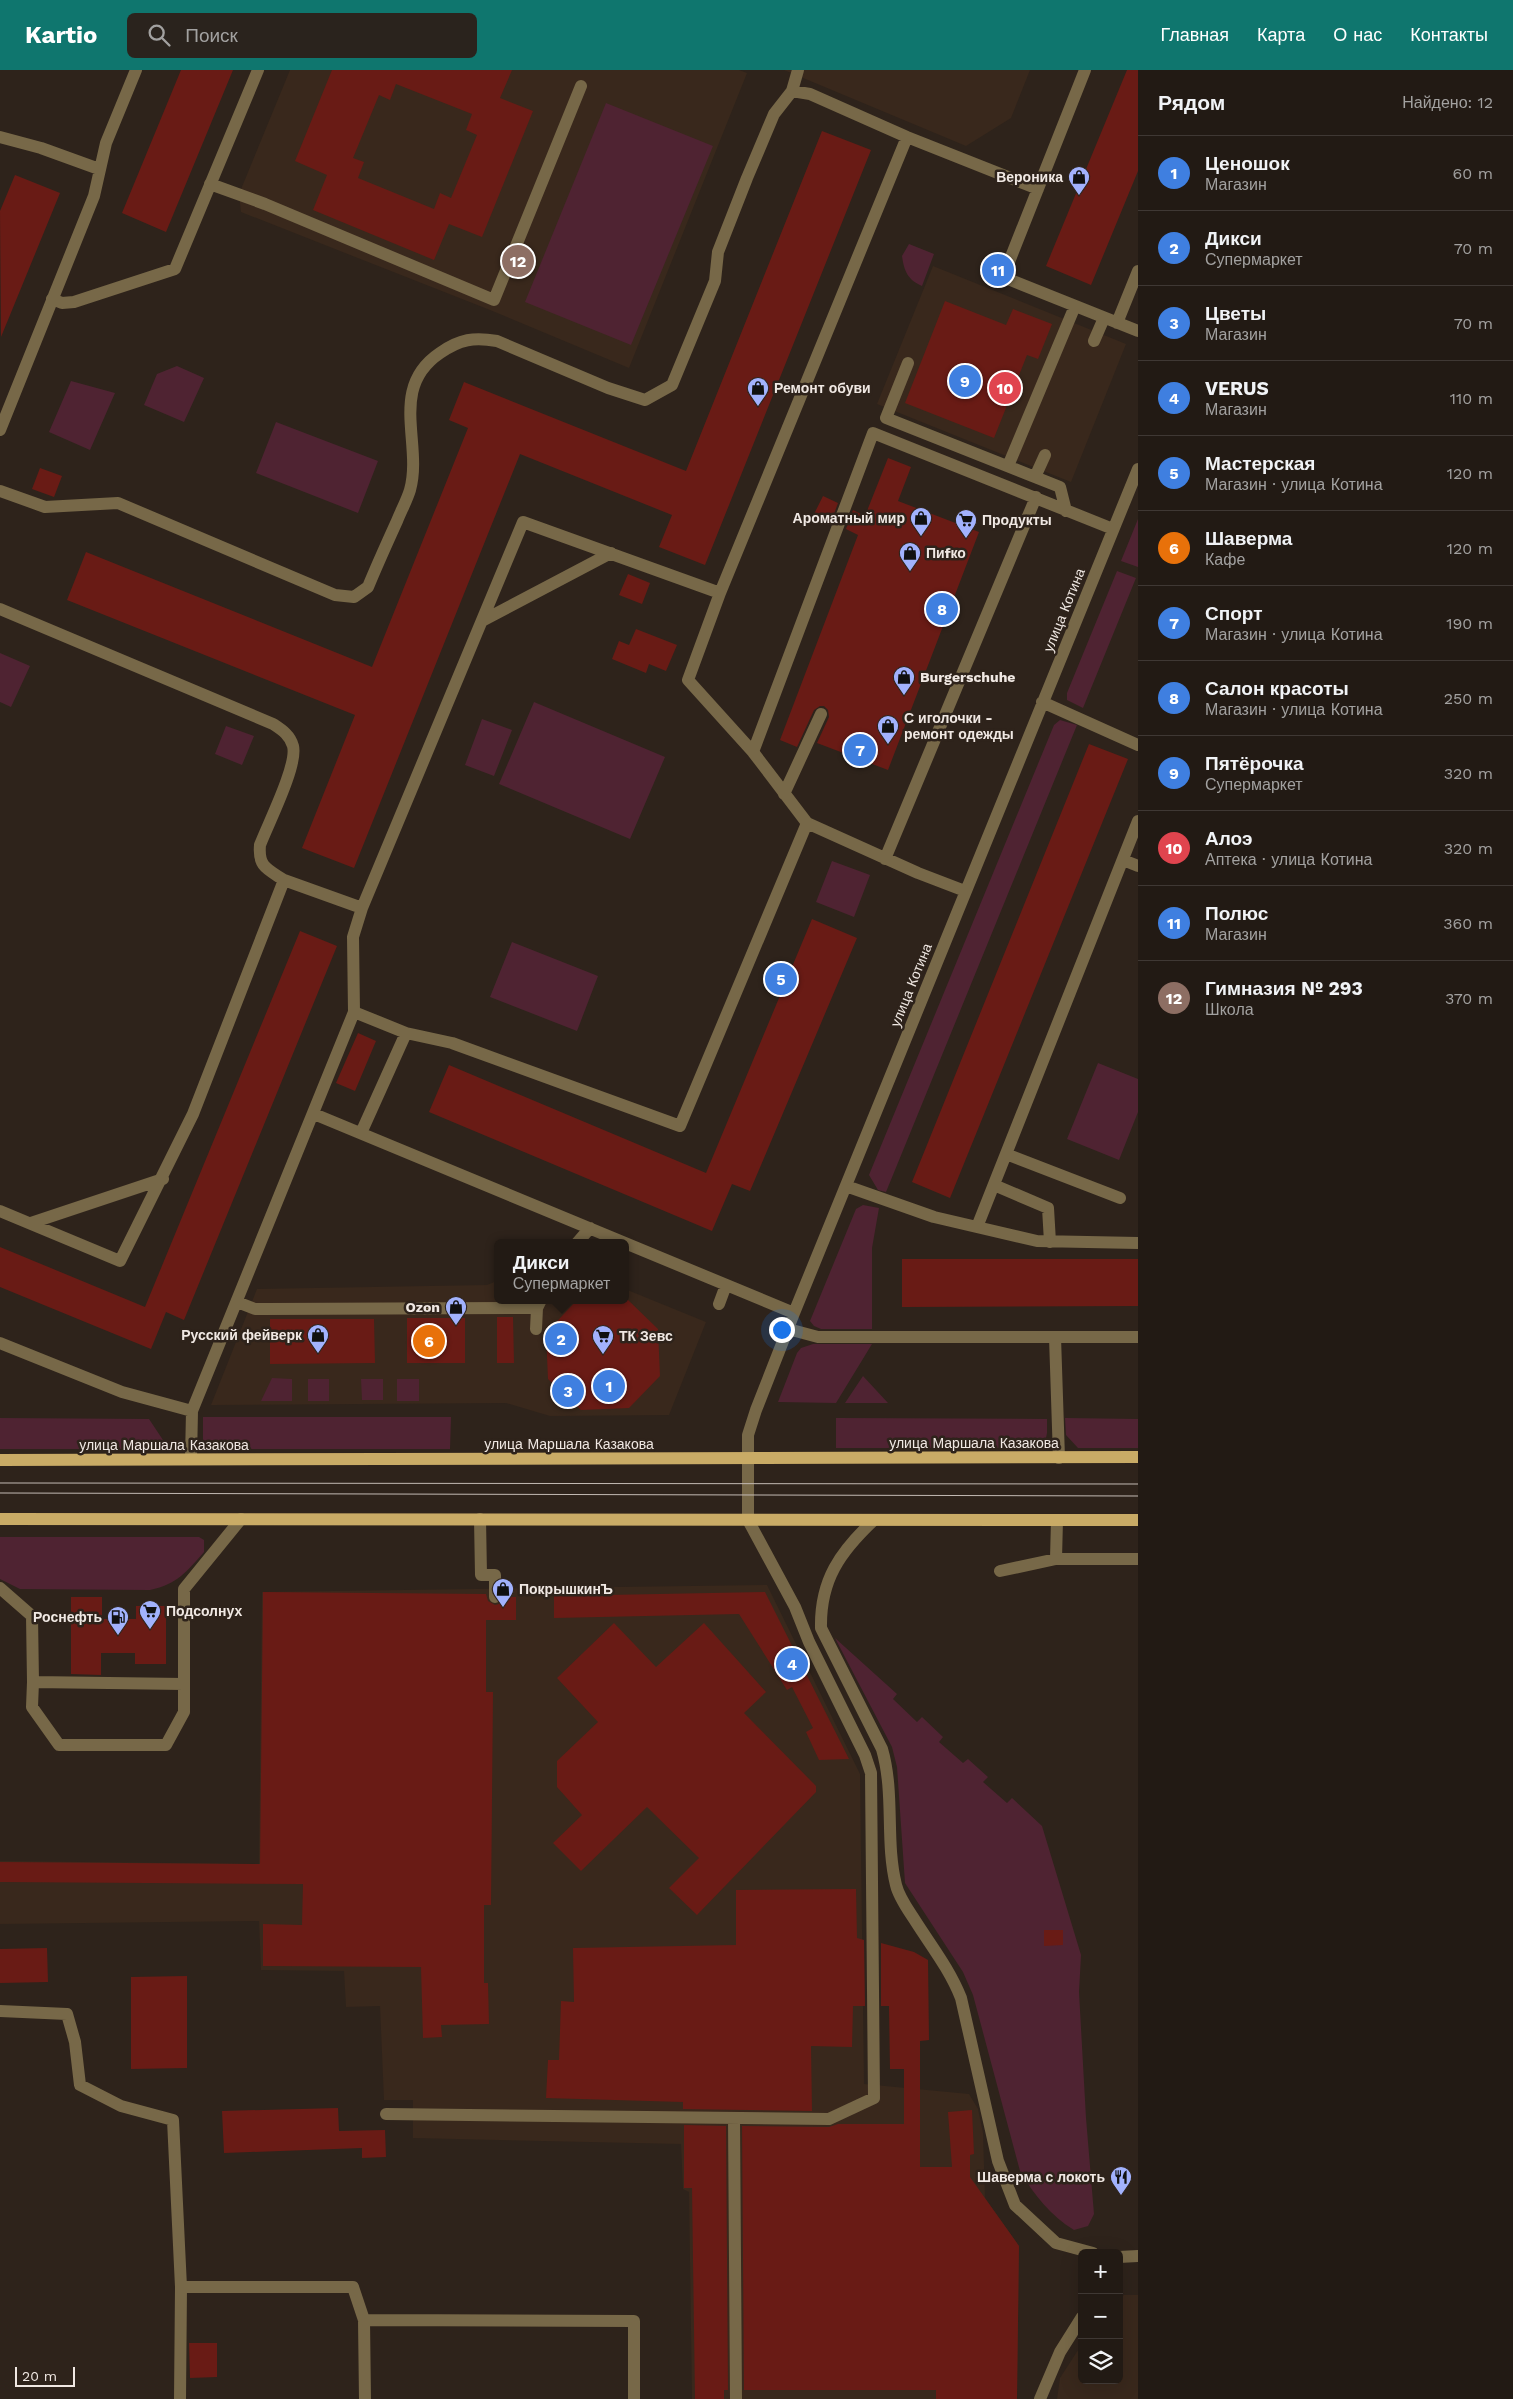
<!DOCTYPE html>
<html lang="ru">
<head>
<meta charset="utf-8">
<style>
  body { margin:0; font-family:"Work Sans",sans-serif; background:#2a231d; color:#f1f3f6 }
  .controls { position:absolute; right:15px; bottom:15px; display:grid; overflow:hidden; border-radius:8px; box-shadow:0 5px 20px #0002 }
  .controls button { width:45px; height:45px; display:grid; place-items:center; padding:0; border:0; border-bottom:1px solid #3f3834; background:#221a14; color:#f1f3f6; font:25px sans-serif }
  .scale { position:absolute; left:15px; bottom:12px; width:60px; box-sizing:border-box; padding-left:5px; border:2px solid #f0e8e3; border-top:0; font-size:14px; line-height:18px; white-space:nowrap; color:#f0e8e3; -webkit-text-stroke:4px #2e231b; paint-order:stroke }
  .you { position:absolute; left:781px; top:1259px; width:18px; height:18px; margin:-12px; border:4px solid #fff; border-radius:50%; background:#1a73e8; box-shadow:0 0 0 8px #1a73e833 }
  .badge { display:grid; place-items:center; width:32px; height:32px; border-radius:50%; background:#0f766e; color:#fff; font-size:16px; font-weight:700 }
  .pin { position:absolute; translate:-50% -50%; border:2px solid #fff; box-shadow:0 1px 5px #0006 }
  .popup { position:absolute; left:494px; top:1169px; width:135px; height:65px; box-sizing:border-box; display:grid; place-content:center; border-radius:8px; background:#221a14; filter:drop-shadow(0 1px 4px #0005); font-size:16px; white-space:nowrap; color:#a2a1a0 }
  .popup b { font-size:19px; color:#f1f3f6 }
  .popup::after { content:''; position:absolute; left:50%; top:100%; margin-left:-10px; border:10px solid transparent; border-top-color:#221a14 }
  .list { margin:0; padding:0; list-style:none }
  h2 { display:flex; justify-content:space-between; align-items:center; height:65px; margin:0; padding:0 20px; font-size:21px }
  h2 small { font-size:16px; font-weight:400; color:#a2a1a0 }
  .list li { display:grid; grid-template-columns:32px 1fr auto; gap:15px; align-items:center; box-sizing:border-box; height:75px; padding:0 20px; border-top:1px solid #3f3834 }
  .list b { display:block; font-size:19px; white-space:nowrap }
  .list p { margin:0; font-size:16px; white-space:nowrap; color:#a2a1a0 }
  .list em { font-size:16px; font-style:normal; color:#a2a1a0 }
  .icon { flex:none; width:28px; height:28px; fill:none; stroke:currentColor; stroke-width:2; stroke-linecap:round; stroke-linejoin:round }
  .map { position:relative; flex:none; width:1138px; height:2329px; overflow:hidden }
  header { display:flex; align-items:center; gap:30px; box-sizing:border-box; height:70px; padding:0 25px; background:#0f766e; color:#fff }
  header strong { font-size:24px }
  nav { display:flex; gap:28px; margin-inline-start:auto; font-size:18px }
  .search { width:350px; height:45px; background:#2a231d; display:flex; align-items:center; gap:12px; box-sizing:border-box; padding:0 18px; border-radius:8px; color:#a2a1a0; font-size:19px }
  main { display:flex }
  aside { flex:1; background:#221a14 }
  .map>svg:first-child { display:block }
  .built { fill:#39281c }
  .green { fill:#4f2332 }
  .building { fill:#691b15; fill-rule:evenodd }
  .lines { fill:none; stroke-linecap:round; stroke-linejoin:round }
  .minor { stroke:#776848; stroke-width:12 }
  .major { stroke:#c9ab66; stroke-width:12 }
  .tram { stroke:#c3bab4; stroke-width:1 }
  .labels { text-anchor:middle; stroke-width:5; stroke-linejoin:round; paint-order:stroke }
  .poi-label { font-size:14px; font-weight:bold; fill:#f0e8e3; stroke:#2e231b; text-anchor:start }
  .street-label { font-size:14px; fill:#f0e8e3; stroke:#2e231b }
</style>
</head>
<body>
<header>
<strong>Kartio</strong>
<div class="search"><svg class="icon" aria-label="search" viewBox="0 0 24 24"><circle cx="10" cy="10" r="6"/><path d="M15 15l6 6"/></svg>Поиск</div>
<nav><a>Главная</a><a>Карта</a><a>О нас</a><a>Контакты</a></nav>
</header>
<main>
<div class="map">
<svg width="1138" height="2329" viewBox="0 0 1138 2329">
  <rect width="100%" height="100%" fill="#2e231b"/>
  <!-- built -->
  <path class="built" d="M290 0H739L747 3 629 298 490 240 241 142 239 124Z
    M784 0H1030L1011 48 966 76Z
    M933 196 1126 274 1071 412 877 334Z
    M497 1211V1230H625V1219L706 1252 669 1345 550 1346 506 1333 211 1335 257 1219 487 1215Z
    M767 1515 860 1704 864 2014 969 2024 978 2039 983 2063 985 2128 1019 2176 1017 2329H692L689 2122 683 2119 681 2074 413 2068V2030H384L380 1936 346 1937 344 1901 261 1900 259 1851 0 1854V1791L259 1794 262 1522Z
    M1124 2225H1138V2329H1057L1060 2308 1082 2274V2310H1119V2230Z"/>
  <!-- green -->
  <path class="green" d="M606 33 713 76 631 275 525 232Z
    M909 174 934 184 922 216C908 210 904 201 902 186Z
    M177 296 204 308 184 352 144 335 157 304Z
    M71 311 115 323 90 380 49 362Z
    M276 352 378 391 358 443 256 403Z
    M1138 449V497L1121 491Z
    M1117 501 1136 508 1083 638 1067 630V623Z
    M0 583 30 596 11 637 0 632Z
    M534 632 665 687 630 769 499 714Z
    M482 649 512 660 494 706 465 695Z
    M1060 650 1077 655 886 1122 878 1120 869 1105 1054 655Z
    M226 656 254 666 242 695 215 684Z
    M832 791 870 805 854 847 816 832Z
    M512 872 598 906 577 961 490 927Z
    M1098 993 1138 1009V1042L1119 1090 1067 1069Z
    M863 1135 879 1138 872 1178V1259H821L814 1256 810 1251 856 1139Z
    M813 1274H872L836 1333 778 1332 797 1283 801 1278Z
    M863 1306 888 1333H845Z
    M272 1308 292 1309V1331H261Z
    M308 1309H329V1331H308Z
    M361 1309H383V1330H362Z
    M397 1309H419V1331H397Z
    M203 1347H451L450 1379H203Z
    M0 1348 149 1349 169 1379H0Z
    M836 1348 1047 1349V1363L1044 1378H836Z
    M1065 1348 1138 1349V1378H1078L1066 1365Z
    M0 1467H199L204 1470V1482C186 1502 178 1514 150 1520L20 1519 0 1509Z
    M835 1568 897 1624 893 1629 917 1652 922 1647 943 1667 939 1672 963 1693 968 1689 988 1707 983 1712 1007 1733 1012 1728 1042 1756 1081 1885 1079 1922 1086 2048 1094 2144 1088 2156 1074 2160C1051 2146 1034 2125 1020 2101L973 1925 963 1902 905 1813 897 1697 892 1677Z"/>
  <!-- building -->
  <path class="building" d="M181 0H233L166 162 122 143Z
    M332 0H512L500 28 533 41 482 167 449 154 434 190 313 140 327 105 295 91ZM396 14 472 44 466 60 477 65 451 128 440 123 434 139 358 108 364 92 353 88 379 25 390 30Z
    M1127 0H1138V101L1091 215 1046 196Z
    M822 61 871 80 705 495 659 477 672 445 520 384 354 798 302 778 355 645 67 530 86 482 372 597 468 358 449 350 464 312 686 401Z
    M15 105 60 123 1 267 0 141Z
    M945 231 1006 255 1013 239 1052 254 1038 289 1027 285 994 368 905 333Z
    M888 388 911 397 898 431 979 462 888 700 817 673 829 647 828 640 824 636H820L814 640 797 677 780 670 858 465 846 459 853 440 865 446Z
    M40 398 62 406 54 427 32 419Z
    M823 426 838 433 831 452 814 444Z
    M628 504 650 513 642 534 619 525Z
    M636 559 677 575 666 601 649 594 646 603 612 589 619 571 629 575Z
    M1089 674 1128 689 950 1128 912 1112Z
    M812 849 857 868 750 1121 732 1114 712 1161 429 1042 449 995 706 1103Z
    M300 861 337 876 184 1250 166 1242 151 1279 0 1217V1177L145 1237Z
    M358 963 376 971 355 1021 336 1013Z
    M902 1189H1138V1236L902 1237Z
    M577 1230H628L658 1259 660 1306 629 1338 581 1340 548 1309 546 1263Z
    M497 1247H513L514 1293H497Z
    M407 1248H465V1293H407Z
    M270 1249H374L375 1293 270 1294Z
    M263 1522 486 1524 488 1531 495 1535 499 1534 503 1527H516V1550H486V1622H493L491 1835H484V1913H488L489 1954 441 1955 442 1967 423 1968 421 1897 263 1896V1854L302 1855 303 1814 0 1812V1792L260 1794Z
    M765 1522 849 1689 819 1690 806 1662 813 1658 792 1617 787 1620 739 1544 554 1548V1526Z
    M71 1527H102V1549H136V1536H166V1594H135V1583H101V1605L71 1604Z
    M614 1553 656 1597 704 1553 766 1622 744 1643 816 1716V1722L697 1845 669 1818 699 1788 647 1737 581 1801 553 1773 582 1745 557 1717V1691L598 1652 557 1608Z
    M856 1819 857 1868 864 1870 865 1936H853L852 1977 811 1976 812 2041 683 2039V2032L546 2028 548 1990H559L561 1931 574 1932 573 1878 736 1875V1820Z
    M1044 1860H1063V1875L1044 1876Z
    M881 1873 914 1882 928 1890 929 1970 920 1971V2097H952L948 2042 972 2040 974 2084 970 2085V2107L1019 2176 1017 2329H936V2320H744L742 2056 829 2057 838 2054H904V1999H890L889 1936H881Z
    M47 1878 48 1912 0 1913V1879Z
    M187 1906V1998L131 1999V1907Z
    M338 2038 339 2061 385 2060 386 2087 362 2088V2078L224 2083 222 2041Z
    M684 2055 726 2056 728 2320H724V2329H695L692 2118H684Z
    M189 2273H217V2307L190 2308Z"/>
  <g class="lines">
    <!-- minor -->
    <path class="minor" d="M1085 0 1003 207 1138 261
      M792 21 798 0
      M0 67 41 78 99 99
      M210 114 265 134 494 230 581 16
      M52 229 62 233 74 232 175 199 258 0
      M1117 253 1138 201
      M1094 271 1104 248
      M908 293 886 348 1060 417 1066 441
      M0 360 94 126 106 73 136 0
      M1008 396 1075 236
      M1035 407 1045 385
      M0 421 45 437 118 433 335 525 354 527 368 517C377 495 387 473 397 451 401 441 407 430 410 420 423 373 388 318 440 283 460 269 474 267 497 271L608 318 645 330 672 315 715 211 718 182 747 108 774 44 792 21 810 24 907 67 1038 119
      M720 523 688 610 753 682
      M0 539 273 654C282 660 290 665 293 676 298 695 268 754 260 775 258 797 267 799 284 810L193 1044 120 1191 0 1141
      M482 551 611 483
      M1042 632 1138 675
      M784 724 821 644
      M885 789 1036 427
      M1123 790 1138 796
      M284 810 362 838
      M965 821 918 803 807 753 753 682 873 363 1113 459
      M354 942 406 963 452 973 680 1056 807 753
      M314 1044 794 1243
      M361 1063 406 963
      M1006 1084 1120 1128
      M994 1115 1048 1138 1050 1172
      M846 1116 934 1147 1037 1171 1138 1173
      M31 1153 163 1109
      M977 1157 1138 751
      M577 1173 590 1158
      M237 1232 255 1239H267L537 1238
      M719 1234 726 1215
      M536 1259 537 1238 541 1230
      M788 1259 818 1267H1138
      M1055 1267 1059 1388
      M0 1273 122 1322 192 1341
      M191 1389 192 1341 354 942 353 867 362 838 523 452 720 523 907 67
      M480 1449 481 1505H495V1527
      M874 1450C840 1482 820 1510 821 1558L882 1679C895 1724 885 1771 896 1815 899 1828 909 1841 916 1852 932 1877 950 1900 961 1928L998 2091 1015 2135 1056 2173 1093 2183
      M1056 1489 1057 1450
      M1000 1501 1056 1489H1138
      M0 1518 32 1546 33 1612 184 1614V1519L241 1449
      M33 1612 32 1637 59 1675H166L184 1642V1614
      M0 1941 67 1944 75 1972 80 2015 121 2036 173 2050 181 2217H353L364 2250 634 2251V2329
      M386 2044 829 2049 874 2028 871 1703 865 1685 809 1572 795 1537 748 1450V1365L756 1340 794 1243 1138 399
      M734 2048 736 2329
      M1119 2187 1138 2186
      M364 2250 365 2329
      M180 2329 181 2217
      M1040 2329 1060 2282 1082 2247"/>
    <!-- major -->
    <path class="major" d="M0 1390 1138 1387
      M0 1449 1138 1450"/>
    <!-- tram -->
    <path class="tram" d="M0 1413 1138 1414
      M0 1423 1138 1426"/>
  </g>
  <!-- icons -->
  <defs>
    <g id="shop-pin" transform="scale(1.125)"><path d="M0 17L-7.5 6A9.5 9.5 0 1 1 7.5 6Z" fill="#a2b2fd" stroke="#2e231b"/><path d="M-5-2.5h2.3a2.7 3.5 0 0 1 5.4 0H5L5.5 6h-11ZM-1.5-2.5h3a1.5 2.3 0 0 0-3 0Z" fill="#111"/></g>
    <g id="supermarket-pin" transform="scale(1.125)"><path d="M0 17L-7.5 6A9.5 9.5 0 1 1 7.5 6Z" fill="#a2b2fd" stroke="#2e231b"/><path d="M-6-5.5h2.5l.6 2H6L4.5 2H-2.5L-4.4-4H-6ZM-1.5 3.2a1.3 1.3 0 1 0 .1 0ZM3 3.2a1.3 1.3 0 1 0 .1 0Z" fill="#111"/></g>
    <g id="fuel-pin" transform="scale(1.125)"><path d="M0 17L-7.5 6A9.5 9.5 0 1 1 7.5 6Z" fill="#a2b2fd" stroke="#2e231b"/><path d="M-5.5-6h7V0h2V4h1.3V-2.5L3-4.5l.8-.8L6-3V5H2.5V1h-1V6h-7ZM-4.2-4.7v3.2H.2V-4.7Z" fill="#111"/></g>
    <g id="restaurant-pin" transform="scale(1.125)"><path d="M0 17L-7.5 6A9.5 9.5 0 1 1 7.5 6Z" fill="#a2b2fd" stroke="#2e231b"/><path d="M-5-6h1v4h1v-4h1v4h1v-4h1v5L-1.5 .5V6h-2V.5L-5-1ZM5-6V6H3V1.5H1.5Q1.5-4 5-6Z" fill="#111"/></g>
  </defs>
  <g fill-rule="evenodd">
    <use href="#shop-pin" x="1079" y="107"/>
    <use href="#shop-pin" x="758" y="318"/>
    <use href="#shop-pin" x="921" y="448"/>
    <use href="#supermarket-pin" x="966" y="450"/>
    <use href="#shop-pin" x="910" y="483"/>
    <use href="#shop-pin" x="904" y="607"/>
    <use href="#shop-pin" x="888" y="656"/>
    <use href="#shop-pin" x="456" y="1237"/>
    <use href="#shop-pin" x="318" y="1265"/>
    <use href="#supermarket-pin" x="603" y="1266"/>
    <use href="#shop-pin" x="503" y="1519"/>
    <use href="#supermarket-pin" x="150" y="1541"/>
    <use href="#fuel-pin" x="118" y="1547"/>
    <use href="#restaurant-pin" x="1121" y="2107"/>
  </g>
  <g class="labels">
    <!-- poi labels -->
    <g class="poi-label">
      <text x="1063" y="112" text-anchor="end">Вероника</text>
      <text x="774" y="323">Ремонт обуви</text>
      <text x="905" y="453" text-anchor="end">Ароматный мир</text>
      <text x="982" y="455">Продукты</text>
      <text x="926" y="488">Пиfко</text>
      <text x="920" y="612">Burgerschuhe</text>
      <text x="904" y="653">С иголочки -<tspan x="904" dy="16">ремонт одежды</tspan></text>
      <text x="440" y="1242" text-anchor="end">Ozon</text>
      <text x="302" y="1270" text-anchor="end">Русский фейверк</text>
      <text x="619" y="1271">ТК Зевс</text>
      <text x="519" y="1524">ПокрышкинЪ</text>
      <text x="166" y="1546">Подсолнух</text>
      <text x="102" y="1552" text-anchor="end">Роснефть</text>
      <text x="1105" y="2112" text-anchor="end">Шаверма с локоть</text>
    </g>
    <!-- street labels -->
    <g class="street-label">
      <text transform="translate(1064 540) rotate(-68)" y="5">улица Котина</text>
      <text transform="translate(911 915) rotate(-68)" y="5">улица Котина</text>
      <text x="974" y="1378">улица Маршала Казакова</text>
      <text x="569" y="1379">улица Маршала Казакова</text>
      <text x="164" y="1380">улица Маршала Казакова</text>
    </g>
  </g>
</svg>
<div class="controls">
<button>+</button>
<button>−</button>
<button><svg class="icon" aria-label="layers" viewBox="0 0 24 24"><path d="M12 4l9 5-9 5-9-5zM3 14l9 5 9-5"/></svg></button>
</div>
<div class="scale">20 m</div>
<div class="you"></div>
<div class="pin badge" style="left:609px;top:1316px;background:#3f7fe0">1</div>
<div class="pin badge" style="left:561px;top:1269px;background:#3f7fe0">2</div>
<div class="popup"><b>Дикси</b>Супермаркет</div>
<div class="pin badge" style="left:568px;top:1321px;background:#3f7fe0">3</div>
<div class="pin badge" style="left:792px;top:1594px;background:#3f7fe0">4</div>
<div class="pin badge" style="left:781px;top:909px;background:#3f7fe0">5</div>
<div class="pin badge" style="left:429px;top:1271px;background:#e8710a">6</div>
<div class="pin badge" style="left:860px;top:680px;background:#3f7fe0">7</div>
<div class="pin badge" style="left:942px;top:539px;background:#3f7fe0">8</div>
<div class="pin badge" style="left:965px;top:311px;background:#3f7fe0">9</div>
<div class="pin badge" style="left:1005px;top:318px;background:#e0444e">10</div>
<div class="pin badge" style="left:998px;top:200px;background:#3f7fe0">11</div>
<div class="pin badge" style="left:518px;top:191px;background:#8d6e63">12</div>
</div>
<aside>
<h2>Рядом<small>Найдено: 12</small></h2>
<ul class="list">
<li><span class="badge" style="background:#3f7fe0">1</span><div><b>Ценошок</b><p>Магазин</p></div><em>60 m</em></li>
<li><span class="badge" style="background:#3f7fe0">2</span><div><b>Дикси</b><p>Супермаркет</p></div><em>70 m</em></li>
<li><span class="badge" style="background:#3f7fe0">3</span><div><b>Цветы</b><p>Магазин</p></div><em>70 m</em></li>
<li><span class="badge" style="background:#3f7fe0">4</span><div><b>VERUS</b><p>Магазин</p></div><em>110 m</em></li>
<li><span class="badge" style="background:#3f7fe0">5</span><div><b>Мастерская</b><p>Магазин · улица Котина</p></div><em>120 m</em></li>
<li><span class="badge" style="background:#e8710a">6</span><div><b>Шаверма</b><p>Кафе</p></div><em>120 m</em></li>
<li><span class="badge" style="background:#3f7fe0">7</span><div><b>Спорт</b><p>Магазин · улица Котина</p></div><em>190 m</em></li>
<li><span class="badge" style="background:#3f7fe0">8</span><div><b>Салон красоты</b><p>Магазин · улица Котина</p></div><em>250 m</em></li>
<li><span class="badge" style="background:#3f7fe0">9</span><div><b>Пятёрочка</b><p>Супермаркет</p></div><em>320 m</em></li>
<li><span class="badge" style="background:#e0444e">10</span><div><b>Алоэ</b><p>Аптека · улица Котина</p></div><em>320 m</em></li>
<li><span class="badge" style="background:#3f7fe0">11</span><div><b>Полюс</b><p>Магазин</p></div><em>360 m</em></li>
<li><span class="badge" style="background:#8d6e63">12</span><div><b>Гимназия № 293</b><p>Школа</p></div><em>370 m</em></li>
</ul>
</aside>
</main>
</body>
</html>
